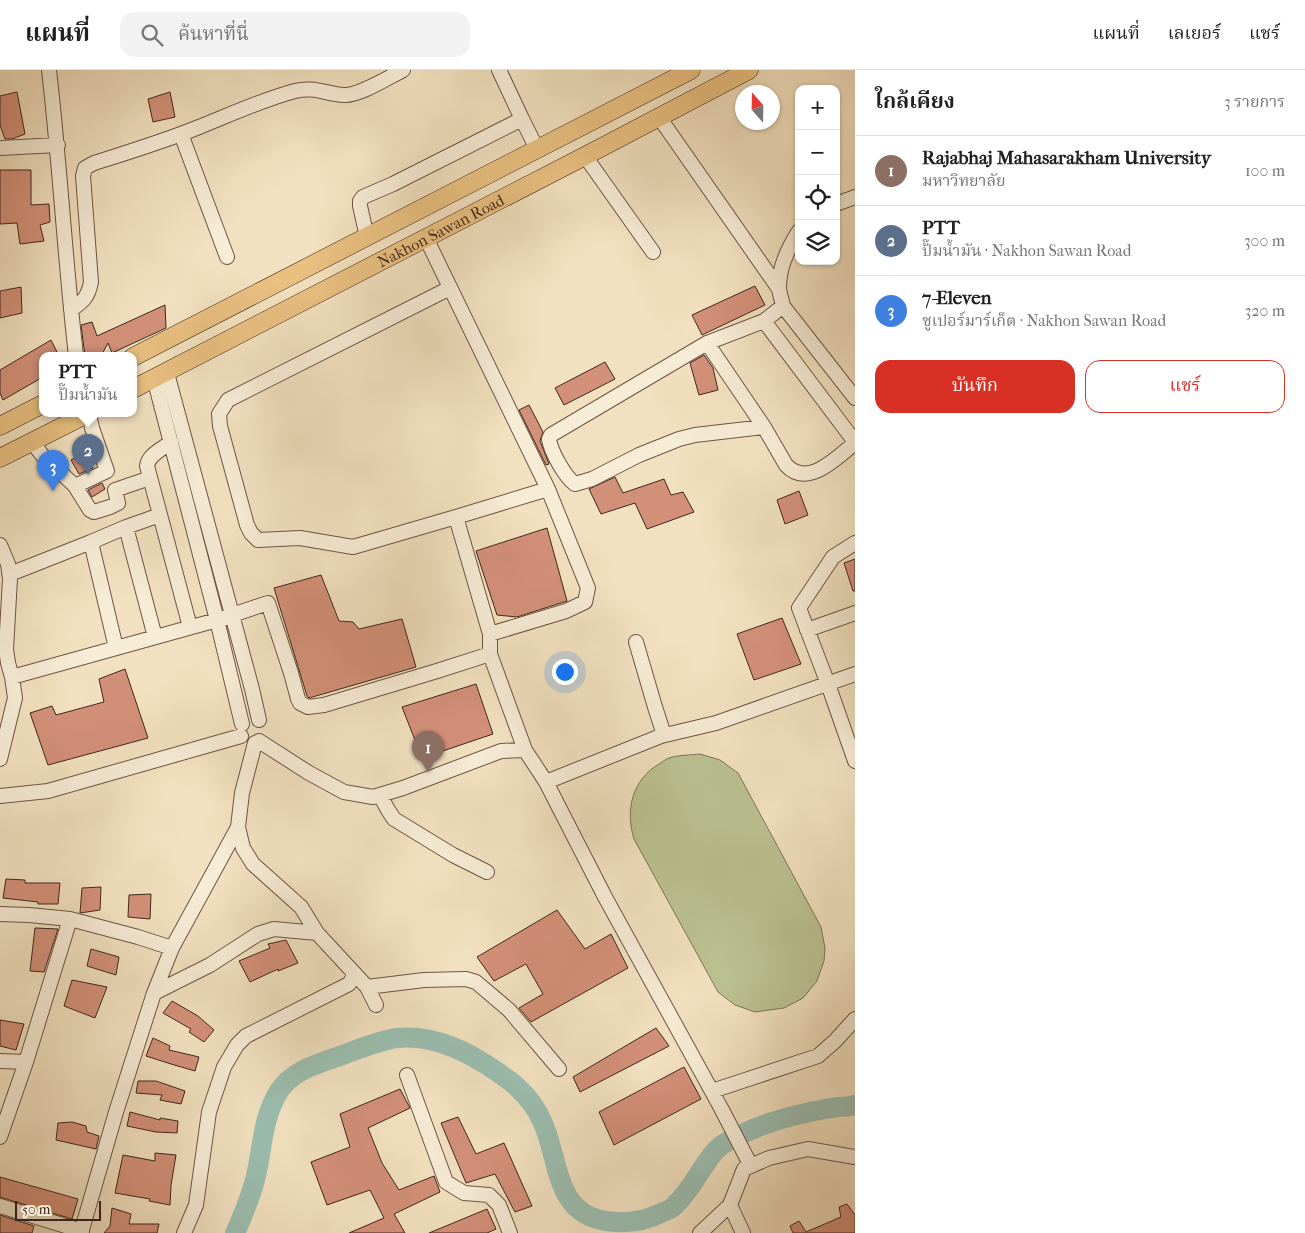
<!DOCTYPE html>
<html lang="th">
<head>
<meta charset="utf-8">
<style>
  body { margin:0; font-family:"IM FELL French Canon","Noto Serif Thai",serif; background:#f2f2f2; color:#202124 }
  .controls { position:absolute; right:15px; top:15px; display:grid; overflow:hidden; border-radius:10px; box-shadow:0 1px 4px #0004 }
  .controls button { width:45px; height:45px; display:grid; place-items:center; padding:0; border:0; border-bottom:1px solid #e0e0e0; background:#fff; color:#202124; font:25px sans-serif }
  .compass { position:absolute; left:735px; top:15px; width:45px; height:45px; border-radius:50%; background:#fff; box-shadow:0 1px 4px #0004; rotate:340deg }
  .scale { position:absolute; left:15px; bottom:12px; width:86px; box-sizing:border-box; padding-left:5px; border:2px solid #3f261c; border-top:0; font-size:14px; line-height:18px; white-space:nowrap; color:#3f261c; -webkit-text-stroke:4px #f7ecd6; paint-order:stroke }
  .you { position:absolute; left:564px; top:601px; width:18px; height:18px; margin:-12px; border:4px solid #fff; border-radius:50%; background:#1a73e8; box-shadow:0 0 0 8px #1a73e833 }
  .badge { display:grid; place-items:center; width:32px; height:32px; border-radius:50%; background:#d93025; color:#fff; font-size:16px; font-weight:700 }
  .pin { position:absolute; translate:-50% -41px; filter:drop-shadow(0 1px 2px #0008) }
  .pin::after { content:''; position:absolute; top:26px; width:18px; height:15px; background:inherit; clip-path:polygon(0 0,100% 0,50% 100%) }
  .popup { position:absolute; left:39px; top:282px; width:98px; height:65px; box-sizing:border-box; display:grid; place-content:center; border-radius:10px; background:#fff; filter:drop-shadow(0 1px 4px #0005); font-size:16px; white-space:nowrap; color:#757577 }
  .popup b { font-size:19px; color:#202124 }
  .popup::after { content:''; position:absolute; left:50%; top:100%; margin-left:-10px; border:10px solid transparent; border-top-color:#fff }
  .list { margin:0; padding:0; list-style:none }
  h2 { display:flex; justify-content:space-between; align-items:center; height:65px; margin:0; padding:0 20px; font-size:21px }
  h2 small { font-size:16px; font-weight:400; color:#757577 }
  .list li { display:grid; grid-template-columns:32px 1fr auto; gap:15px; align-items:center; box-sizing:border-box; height:70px; padding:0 20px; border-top:1px solid #e0e0e0 }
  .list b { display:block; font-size:19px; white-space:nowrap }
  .list p { margin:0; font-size:16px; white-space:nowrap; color:#757577 }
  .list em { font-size:16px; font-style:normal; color:#757577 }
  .actions { display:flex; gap:10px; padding:15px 20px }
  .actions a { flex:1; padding:11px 0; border:1px solid #d93025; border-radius:15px; text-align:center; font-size:18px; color:#d93025 }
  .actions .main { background:#d93025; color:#fff }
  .icon { flex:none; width:28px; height:28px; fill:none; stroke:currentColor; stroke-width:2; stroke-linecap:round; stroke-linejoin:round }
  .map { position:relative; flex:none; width:855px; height:1163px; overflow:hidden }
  header { display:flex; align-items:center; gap:30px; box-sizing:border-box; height:70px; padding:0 25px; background:#fff; border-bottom:1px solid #e0e0e0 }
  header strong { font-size:24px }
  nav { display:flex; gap:28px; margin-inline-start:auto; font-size:18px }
  .search { width:350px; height:45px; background:#f2f2f2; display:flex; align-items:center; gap:12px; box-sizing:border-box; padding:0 18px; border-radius:15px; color:#757577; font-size:19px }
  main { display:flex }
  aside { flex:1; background:#fff }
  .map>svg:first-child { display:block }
  .green { fill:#bbc292; stroke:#7d7457 }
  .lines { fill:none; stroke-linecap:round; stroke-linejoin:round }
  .river { stroke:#9bbeb0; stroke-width:20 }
  .building { fill:#d39079; stroke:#3f261c }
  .minor-casing { stroke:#6c5545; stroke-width:16 }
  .major-casing { stroke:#3f261c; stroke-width:19 }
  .minor { stroke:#f7ecd6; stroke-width:14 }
  .major { stroke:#e9c080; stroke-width:18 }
  .labels { text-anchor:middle; stroke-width:5; stroke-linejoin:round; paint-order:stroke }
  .street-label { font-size:16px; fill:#3f261c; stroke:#f7ecd6 }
</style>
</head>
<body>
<header>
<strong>แผนที่</strong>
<div class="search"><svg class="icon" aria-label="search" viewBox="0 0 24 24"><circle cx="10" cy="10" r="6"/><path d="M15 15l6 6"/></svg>ค้นหาที่นี่</div>
<nav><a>แผนที่</a><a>เลเยอร์</a><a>แชร์</a></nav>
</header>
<main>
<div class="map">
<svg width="855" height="1163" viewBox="0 0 855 1163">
  <rect width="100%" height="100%" fill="#f2e1c0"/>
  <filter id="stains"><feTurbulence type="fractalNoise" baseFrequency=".004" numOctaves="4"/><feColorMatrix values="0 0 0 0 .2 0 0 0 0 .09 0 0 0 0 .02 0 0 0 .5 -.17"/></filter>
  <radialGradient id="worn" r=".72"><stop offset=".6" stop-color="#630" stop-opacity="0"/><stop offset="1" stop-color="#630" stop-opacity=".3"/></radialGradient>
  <!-- green -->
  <path class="green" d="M700 684 720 690 738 703 821 857 825 878 824 891 817 911 803 928 784 938 755 942 735 935 718 922 634 769C625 740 632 710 659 694 662 692 666 689 669 688 677 685 691 685 700 684Z"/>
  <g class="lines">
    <!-- river -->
    <path class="river" d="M235 1163C244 1143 253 1122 257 1101 263 1073 263 1047 279 1021 291 1002 314 995 334 988 355 981 376 971 397 968 434 964 469 982 499 1003 504 1007 511 1011 516 1016 527 1026 536 1037 542 1051 560 1088 553 1143 606 1151 626 1154 643 1152 661 1143 665 1141 670 1140 673 1137 684 1127 692 1115 700 1102 707 1092 714 1079 725 1073 755 1055 791 1045 825 1039 835 1037 845 1037 855 1035"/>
  </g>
  <!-- building -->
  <path class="building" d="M17 22 25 64 12 69H5L0 55V26Z
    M170 22 175 47 153 52 148 29Z
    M0 100H31V135L49 134 50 152 40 155 44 171 20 174 17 153 0 154Z
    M755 216 765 235 702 265 692 245Z
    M21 217 22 243 0 248V221Z
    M165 235 166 258 112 283 108 273 101 286H85L81 255 92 252 97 266Z
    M51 270 59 286H43V307L3 330 0 323V300Z
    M704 285 713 298 718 320 699 325 690 293Z
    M605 292 615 309 564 335 555 318Z
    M529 335 543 362 540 371 549 394 546 395 519 340Z
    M84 383 93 398 79 404 71 390Z
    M615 407 623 423 664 409 671 425 683 422 694 442 647 459 635 433 601 444 589 419Z
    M102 413 105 419 92 427 88 420Z
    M799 421 808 445 785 454 777 430Z
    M547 458 567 531 517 547 497 545 476 481Z
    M855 489V521H853L844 493Z
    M321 505 339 551 353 552 359 559 402 549 416 597 309 628 307 626 274 518Z
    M782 548 801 594 754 610 737 564Z
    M125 599 148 668 48 695 30 643 52 636 56 645 104 632 99 609Z
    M476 614 493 664 422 688 402 637Z
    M6 809 25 810V813H60L58 834H38V832L3 828Z
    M101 817 100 840 80 843 82 818Z
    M151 824 150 849 128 847 129 825Z
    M557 840 585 879 611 864 628 898 531 952 519 938 543 924 526 894 494 911 477 887Z
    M35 858 58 859 44 902 30 901Z
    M286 870 298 893 278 901V899L250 912 239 891 270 878 268 874Z
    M91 879 119 887 116 905 87 896Z
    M72 910 107 917 95 948 64 936Z
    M172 931 198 946 214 960 204 972 189 962 191 959 163 943Z
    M0 950 24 954 16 980 0 976Z
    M656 958 669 976 580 1022 573 1007Z
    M153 968 170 976 169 980 199 987 195 1001 171 994 146 986Z
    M684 997 701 1029 614 1075 599 1042Z
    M138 1011H156L185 1021 181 1034 160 1030 162 1025 136 1023Z
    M400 1019 410 1038 368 1058 382 1093 399 1120 434 1106 440 1122 394 1144 405 1163H349L384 1148 370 1120 327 1135 311 1092 350 1077 340 1044Z
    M130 1042 160 1050V1048L178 1051 177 1063 156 1062 127 1056Z
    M458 1047 476 1084 504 1073 532 1136 515 1142 495 1104 466 1113 441 1053Z
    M72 1052 86 1056 87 1062 99 1066 96 1079 56 1070 58 1053Z
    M155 1083 176 1085 171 1115 170 1135 149 1131 150 1129 115 1123 123 1085 155 1091Z
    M0 1107 78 1129 72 1149 0 1127Z
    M847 1134 855 1145V1163H793L790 1156 799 1151 806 1162 841 1147 839 1137Z
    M112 1138 131 1144 129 1154H159L157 1163H104L110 1156Z
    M487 1139 496 1159 487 1163H429Z
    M0 1145 34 1156 32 1163H0Z"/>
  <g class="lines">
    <!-- minor casing -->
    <g class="minor-casing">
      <path id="minor" d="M49 0C60 95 65 191 76 286
        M499 0 522 49
        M659 47 779 219
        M181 64 227 187
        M0 78 58 75
        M585 86 653 182
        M836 134 855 127
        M799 161C788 178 779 196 779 217 779 223 782 230 783 236L855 328
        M367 167 360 136V131L363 127 393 114 522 49 537 79
        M426 168 548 419 588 518 585 532 566 541 490 564
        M450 218 228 330 219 344 220 356 247 455 251 463 258 470 300 468 353 477 456 447 548 419
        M71 240C83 231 88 228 91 212L83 106 85 98 94 93C129 82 165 71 199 57 229 45 264 29 295 21 314 16 326 24 344 25 359 26 389 7 403 0
        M764 251 855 372
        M707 273 764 357 786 395C808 419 837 387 855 373
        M167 303 252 619 259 650
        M154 308 217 550 242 654
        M764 357 695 365 679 369 639 385 592 409 575 414C565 407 551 382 549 369L551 365 707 273 764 251 783 236
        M32 372 43 386 75 416 107 401 92 358 89 344
        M171 372C162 379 148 385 147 396L190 557
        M75 416 90 440 94 442 110 437 118 433 115 420 150 408
        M456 447 490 564V584L525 680
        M91 472 126 457
        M855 473 833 487 799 538 828 614 855 691
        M0 475 8 494 10 509 6 579 8 593 12 607 15 628 0 689
        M10 504 91 472 116 578
        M807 560 855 543
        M155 567 126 457 160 445
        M636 572 655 637 664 665
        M12 607 217 550 268 533 291 603 298 629 300 633 308 637 324 635 437 601 490 584
        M259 671 309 703 344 722 373 727 403 718 501 681 525 680 546 712 661 666 716 653 855 604
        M255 673 242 723 238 757 243 778 253 794 301 837 317 863 367 917 376 935
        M546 712 605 827 721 1038 751 1096
        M380 725 388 740 394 749 453 785 487 802
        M0 726 48 721 241 666
        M0 844 29 845 70 849 138 867 172 878 154 923 116 1042 81 1163
        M172 878 238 757
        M367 917 424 910 466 909 476 912 509 940 559 999
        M154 923 210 895 258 864 274 859 317 863
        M0 991 26 992
        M407 1005 446 1112 464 1123 489 1125 499 1135 510 1163
        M712 1021 818 986 835 971 855 949
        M0 1067 26 992 70 849
        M730 1135 743 1163
        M0 1136 82 1161
        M184 1163 196 1135 209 1042 224 997 237 975 246 966 349 914 355 904
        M700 1163 730 1135 744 1099 769 1088 808 1079 855 1087"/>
    </g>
    <!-- major casing -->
    <g class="major-casing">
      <g id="major">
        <path d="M133 287 691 0"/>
        <path id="s1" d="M133 319 585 86 749 0"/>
        <path d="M0 356 43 334"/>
        <path d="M0 388 87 344"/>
      </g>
    </g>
    <!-- minor -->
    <use href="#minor" class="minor"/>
    <!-- major -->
    <use href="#major" class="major"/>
  </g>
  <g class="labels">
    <!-- street labels -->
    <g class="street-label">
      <text dy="6" stroke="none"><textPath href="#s1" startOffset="346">Nakhon Sawan Road</textPath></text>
    </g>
  </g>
  <rect width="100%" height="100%" filter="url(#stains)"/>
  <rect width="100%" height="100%" fill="url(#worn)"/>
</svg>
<div class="controls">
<button>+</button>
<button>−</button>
<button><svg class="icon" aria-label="locate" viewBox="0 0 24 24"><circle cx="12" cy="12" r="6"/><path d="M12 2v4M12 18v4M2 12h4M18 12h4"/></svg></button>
<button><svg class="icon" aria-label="layers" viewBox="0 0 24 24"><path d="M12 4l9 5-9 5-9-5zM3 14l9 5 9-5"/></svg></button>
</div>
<svg class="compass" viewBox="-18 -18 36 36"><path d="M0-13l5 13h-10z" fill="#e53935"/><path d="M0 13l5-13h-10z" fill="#757577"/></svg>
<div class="scale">50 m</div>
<div class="you"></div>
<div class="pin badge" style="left:428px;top:702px;background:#8d6e63">1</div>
<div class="pin badge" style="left:88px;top:405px;background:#5c6f8a">2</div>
<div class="popup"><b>PTT</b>ปั๊มน้ำมัน</div>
<div class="pin badge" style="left:53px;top:421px;background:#3f7fe0">3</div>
</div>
<aside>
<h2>ใกล้เคียง<small>3 รายการ</small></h2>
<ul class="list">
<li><span class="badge" style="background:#8d6e63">1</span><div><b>Rajabhaj Mahasarakham University</b><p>มหาวิทยาลัย</p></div><em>100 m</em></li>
<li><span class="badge" style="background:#5c6f8a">2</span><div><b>PTT</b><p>ปั๊มน้ำมัน · Nakhon Sawan Road</p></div><em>300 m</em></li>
<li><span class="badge" style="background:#3f7fe0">3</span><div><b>7-Eleven</b><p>ซูเปอร์มาร์เก็ต · Nakhon Sawan Road</p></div><em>320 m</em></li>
</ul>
<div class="actions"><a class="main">บันทึก</a><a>แชร์</a></div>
</aside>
</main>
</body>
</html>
